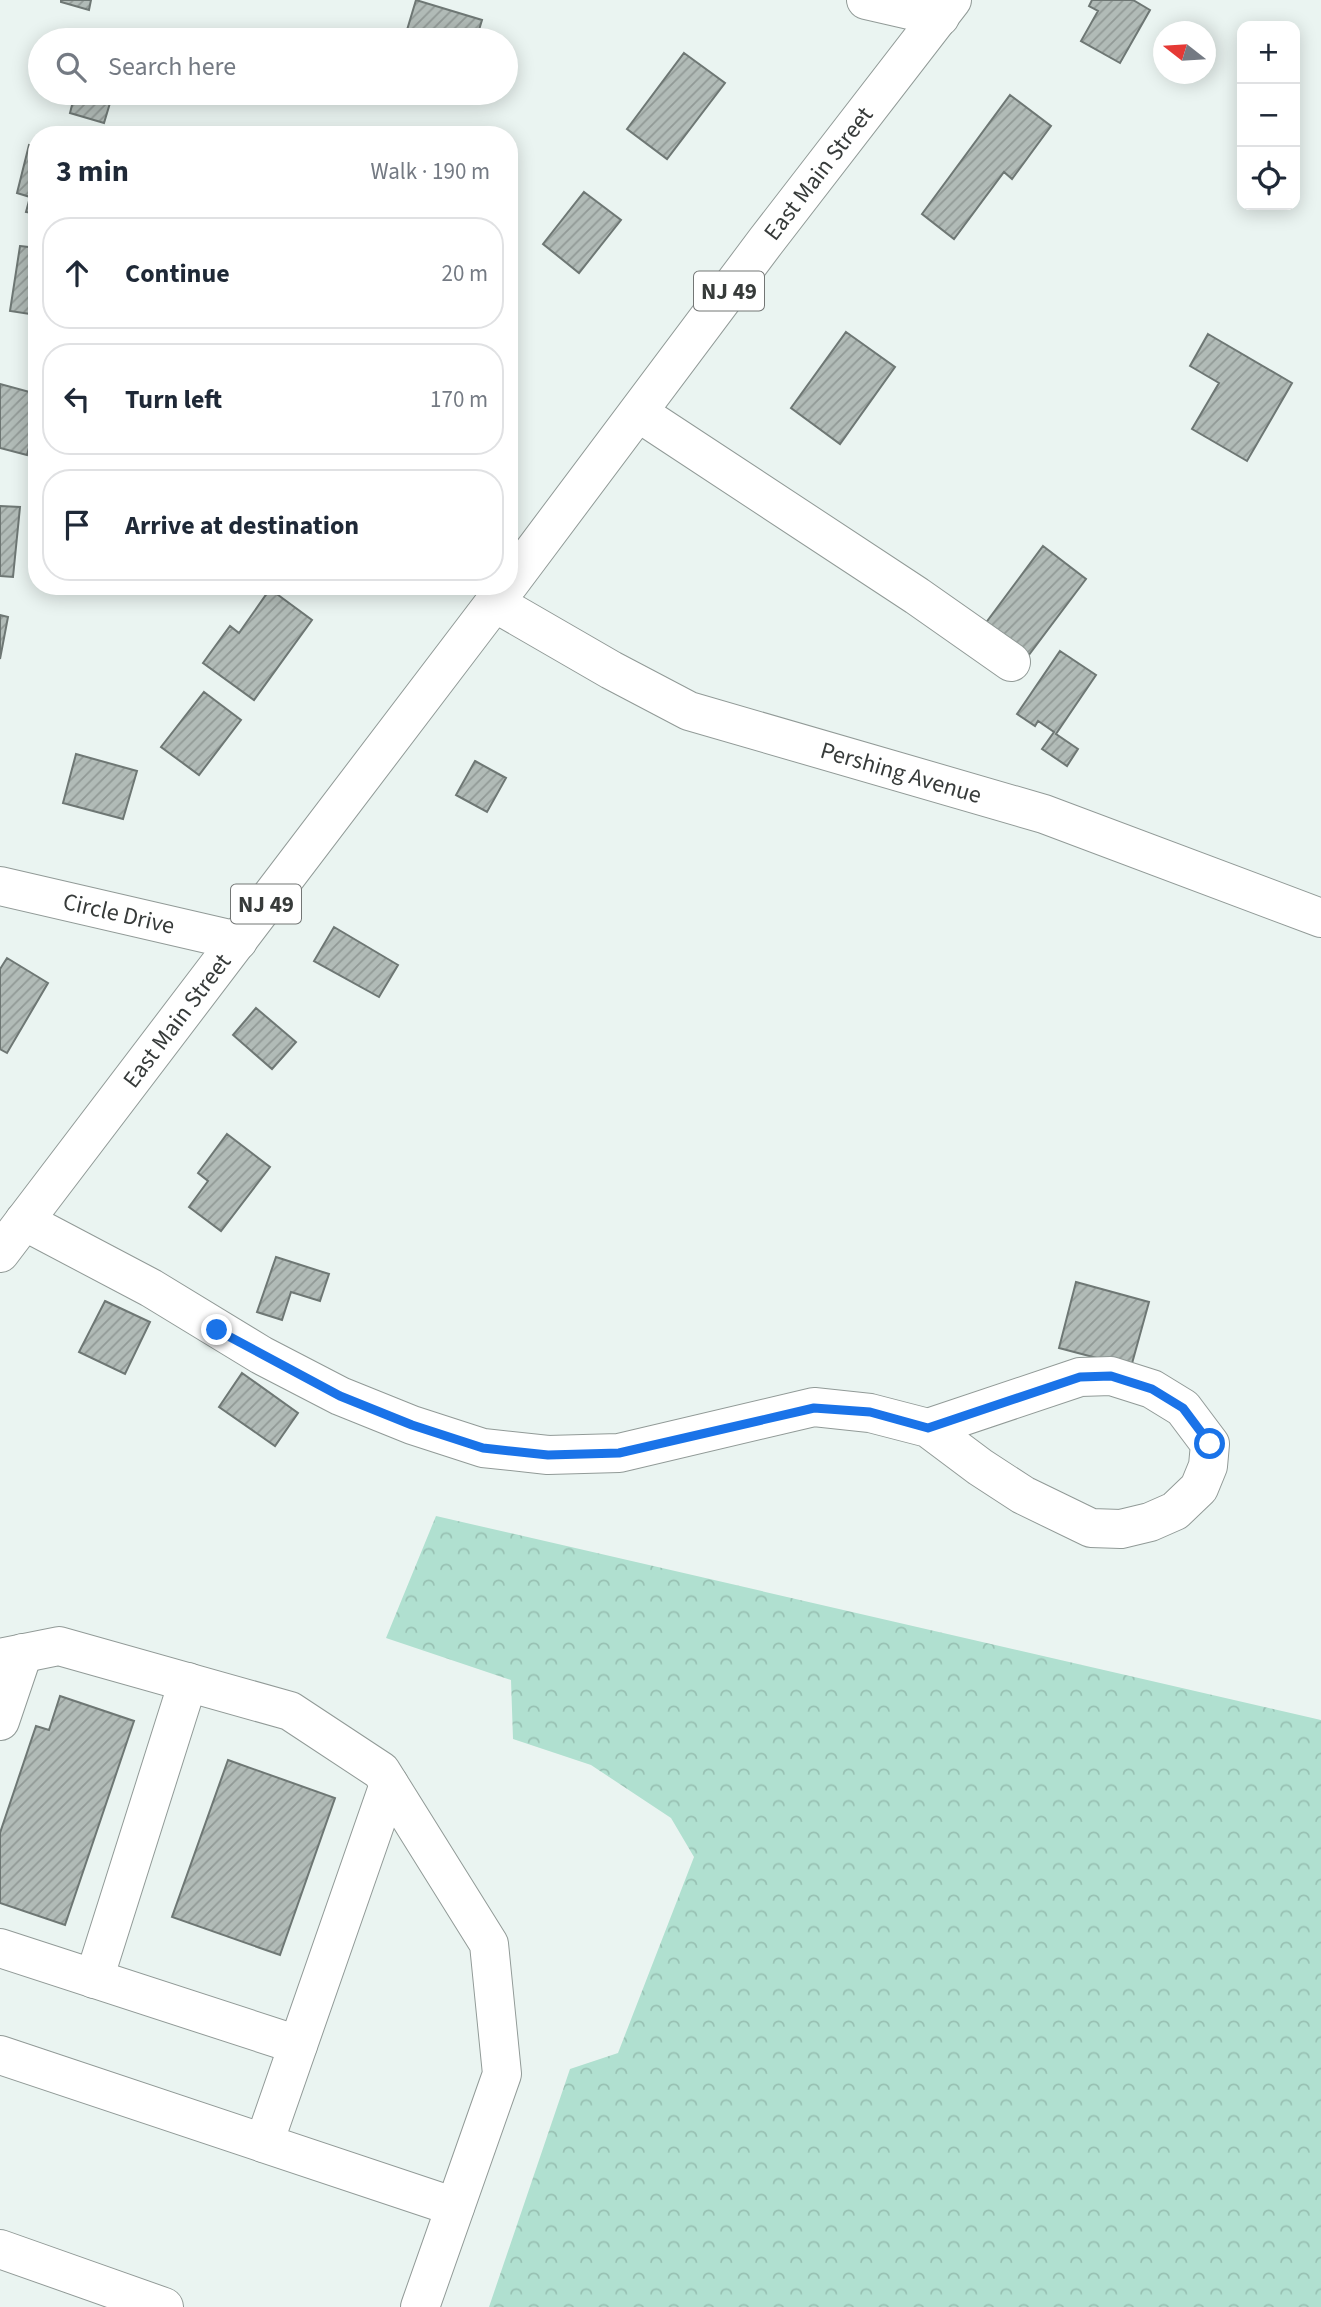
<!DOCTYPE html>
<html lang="en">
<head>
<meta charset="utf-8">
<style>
  body { margin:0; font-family:"Source Sans 3",sans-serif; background:#f6f6f7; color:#1f2937 }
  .controls { position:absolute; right:21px; top:21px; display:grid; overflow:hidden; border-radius:14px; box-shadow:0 4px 18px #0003 }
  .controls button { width:63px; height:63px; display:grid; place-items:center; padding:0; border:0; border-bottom:2px solid #e0e1e3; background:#fff; color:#1f2937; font:35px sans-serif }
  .compass { position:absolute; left:1153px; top:21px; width:63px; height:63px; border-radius:50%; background:#fff; box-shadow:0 4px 18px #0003; rotate:287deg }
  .stop { position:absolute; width:21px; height:21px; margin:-16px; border:5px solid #1a73e8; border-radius:50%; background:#fff }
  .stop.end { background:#1a73e8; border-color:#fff; box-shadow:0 2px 7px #0008 }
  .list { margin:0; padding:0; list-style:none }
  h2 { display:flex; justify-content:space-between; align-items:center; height:91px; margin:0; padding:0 28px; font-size:30px }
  h2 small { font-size:23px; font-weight:400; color:#747a83 }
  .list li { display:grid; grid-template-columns:46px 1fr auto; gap:21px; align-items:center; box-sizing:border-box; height:112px; margin:0 14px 14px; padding:0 14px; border:2px solid #e0e1e3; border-radius:28px }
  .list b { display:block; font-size:26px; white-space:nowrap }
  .list em { font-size:23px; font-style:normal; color:#747a83 }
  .icon { flex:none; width:38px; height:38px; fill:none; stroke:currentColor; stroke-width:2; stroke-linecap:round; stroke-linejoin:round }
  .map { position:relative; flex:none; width:1321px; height:2307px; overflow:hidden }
  .search { position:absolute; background:#fff; box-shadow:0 4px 18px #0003; left:28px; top:28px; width:490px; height:77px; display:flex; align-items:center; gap:18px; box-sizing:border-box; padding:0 24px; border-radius:38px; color:#747a83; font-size:26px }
  .panel { position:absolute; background:#fff; box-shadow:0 4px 18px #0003; left:28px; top:126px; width:490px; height:469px; border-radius:28px }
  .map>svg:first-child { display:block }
  .forest { fill:url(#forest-crowns) }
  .building { fill:url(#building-hatch); stroke:#6e7774; stroke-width:2 }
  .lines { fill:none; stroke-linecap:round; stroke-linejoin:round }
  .minor-casing { stroke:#919a97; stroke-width:40 }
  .major-casing { stroke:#919a97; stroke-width:40 }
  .highway-casing { stroke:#919a97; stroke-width:40 }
  .minor { stroke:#fff; stroke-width:38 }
  .major { stroke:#fff; stroke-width:38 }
  .highway { stroke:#fff; stroke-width:38 }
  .route { stroke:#1a73e8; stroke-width:9 }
  .labels { text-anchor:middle; stroke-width:6; stroke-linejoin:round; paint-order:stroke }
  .shield { fill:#fff; stroke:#737675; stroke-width:2 }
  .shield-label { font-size:23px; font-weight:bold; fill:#373b3a }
  .street-label { font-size:24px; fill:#373b3a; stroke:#fff }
</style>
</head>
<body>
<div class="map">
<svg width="1321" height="2307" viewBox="0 0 1321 2307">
  <defs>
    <pattern id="forest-crowns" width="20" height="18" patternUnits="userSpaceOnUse" patternTransform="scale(1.75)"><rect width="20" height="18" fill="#b0e0d0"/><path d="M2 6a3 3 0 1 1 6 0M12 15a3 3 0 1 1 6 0" fill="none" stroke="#98c1b3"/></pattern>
    <pattern id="building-hatch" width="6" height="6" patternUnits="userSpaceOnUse" patternTransform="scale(1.75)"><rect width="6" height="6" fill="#b1bbb7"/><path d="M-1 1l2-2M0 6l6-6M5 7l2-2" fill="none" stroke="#919996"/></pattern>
  </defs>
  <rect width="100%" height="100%" fill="#eaf4f1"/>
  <!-- forest -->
  <path class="forest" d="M436 1516 1321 1720V2307H489L570 2069 618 2053 694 1857 671 1818 591 1765 513 1739 511 1680 386 1638Z"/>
  <!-- building -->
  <path class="building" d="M61 0H91L89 10 61 2Z
    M416 0 482 20 476 40H404Z
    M1092 0H1133L1150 10 1120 63 1081 41 1098 11 1089 6Z
    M684 53 725 83 667 159 627 129Z
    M75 93H113L104 123 70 113Z
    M1010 95 1051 126 1012 179 1004 172 954 239 922 214Z
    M29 145 37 147V214L26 212 30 197 17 193Z
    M584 192 621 220 579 273 543 244Z
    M20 246 37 248V315L10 311Z
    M846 332 895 367 840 444 791 408Z
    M1208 334 1292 383 1247 461 1192 429 1219 383 1190 366Z
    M0 384 37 394V419L27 455 0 448Z
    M0 506 20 507 13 577 0 576Z
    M1043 546 1086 579 1028 656 985 624Z
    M270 589 312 620 254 700 203 663 230 626 239 633Z
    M0 615 8 617 0 659Z
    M1060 651 1096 675 1056 734 1078 749 1067 766 1042 749 1054 732 1038 721 1035 726 1017 714Z
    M204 692 241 720 199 775 161 747Z
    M76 754 137 771 123 819 63 803Z
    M475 761 506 778 487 812 456 795Z
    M334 927 398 965 379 997 314 961Z
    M7 958 48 983 7 1053 0 1049V969Z
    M256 1008 296 1042 272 1069 233 1035Z
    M227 1134 270 1167 221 1231 189 1207 208 1181 198 1173Z
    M276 1257 329 1274 320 1301 291 1292 282 1320 257 1312Z
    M1076 1282 1149 1302 1131 1367 1059 1348Z
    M105 1301 150 1322 125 1374 79 1352Z
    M242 1373 298 1413 275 1446 219 1407Z
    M60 1696 134 1721 65 1925 0 1903V1833L36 1726 49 1730Z
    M228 1760 335 1798 280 1955 172 1917Z"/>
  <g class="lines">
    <!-- minor casing -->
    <g class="minor-casing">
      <g id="minor">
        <path d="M866 0 940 17"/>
        <path d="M639 413 917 596 1011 662"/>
        <path id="s1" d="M495 603 611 670 689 711 1044 814 1321 918"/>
        <path id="s2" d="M0 886 238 941"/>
        <path d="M24 1221 151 1288 261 1355 340 1396 412 1425 483 1448 548 1455 619 1453 814 1407 870 1413 928 1428 980 1467 1023 1495 1091 1528 1121 1529 1150 1522 1175 1511 1199 1488 1208 1466 1210 1444 1183 1408 1152 1389 1111 1376 1080 1377 928 1428"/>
        <path d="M0 1658 59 1646 290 1711 381 1771 489 1944 502 2074 420 2307"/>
        <path d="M0 1721 23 1653"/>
        <path d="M0 1948 298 2045"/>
        <path d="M94 1979 188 1682"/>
        <path d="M0 2055 455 2207"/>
        <path d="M264 2143 389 1784"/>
      </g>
    </g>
    <!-- major casing -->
    <g class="major-casing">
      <path id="major" d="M0 2249 164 2307"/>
    </g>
    <!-- highway casing -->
    <g class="highway-casing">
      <g id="highway">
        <path id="s3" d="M509 584 766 241 952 0"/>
        <path id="s4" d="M0 1253 507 586"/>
      </g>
    </g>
    <!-- minor -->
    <use href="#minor" class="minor"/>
    <!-- major -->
    <use href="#major" class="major"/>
    <!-- highway -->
    <use href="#highway" class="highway"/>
  </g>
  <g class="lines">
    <!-- route -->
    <path class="route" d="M217 1330 340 1396 412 1425 483 1448 548 1455 619 1453 814 1408 870 1412 928 1428 1080 1377 1111 1376 1152 1389 1183 1408 1210 1444"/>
  </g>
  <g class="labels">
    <!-- shield labels -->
    <g class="shield">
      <rect x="694" y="271.5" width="70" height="39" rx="5"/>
      <rect x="231" y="884.5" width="70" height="39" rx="5"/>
    </g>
    <g class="shield-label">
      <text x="729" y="299">NJ 49</text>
      <text x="266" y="912">NJ 49</text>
    </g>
    <!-- street labels -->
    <g class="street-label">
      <text dy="8" stroke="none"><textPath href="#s3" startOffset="514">East Main Street</textPath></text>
      <text dy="8" stroke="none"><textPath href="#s1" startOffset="443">Pershing Avenue</textPath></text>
      <text dy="8" stroke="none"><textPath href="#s2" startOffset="122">Circle Drive</textPath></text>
      <text dy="8" stroke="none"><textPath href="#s4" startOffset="292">East Main Street</textPath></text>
    </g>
  </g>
</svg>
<div class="controls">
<button>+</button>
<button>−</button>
<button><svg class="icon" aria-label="locate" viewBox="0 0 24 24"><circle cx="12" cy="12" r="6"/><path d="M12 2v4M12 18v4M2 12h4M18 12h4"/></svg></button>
</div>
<svg class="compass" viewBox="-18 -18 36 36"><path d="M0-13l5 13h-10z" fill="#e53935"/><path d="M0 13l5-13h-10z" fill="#747a83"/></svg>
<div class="stop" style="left:1210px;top:1444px"></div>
<div class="stop end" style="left:217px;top:1330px"></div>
<div class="search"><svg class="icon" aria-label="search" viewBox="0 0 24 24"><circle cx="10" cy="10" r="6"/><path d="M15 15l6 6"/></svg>Search here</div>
<section class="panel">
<h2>3 min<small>Walk · 190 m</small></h2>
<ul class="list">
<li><svg class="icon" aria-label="ahead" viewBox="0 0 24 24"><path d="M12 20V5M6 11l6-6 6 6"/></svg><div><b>Continue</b></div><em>20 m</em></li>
<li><svg class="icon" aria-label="left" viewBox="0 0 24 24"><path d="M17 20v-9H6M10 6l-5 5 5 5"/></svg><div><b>Turn left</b></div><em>170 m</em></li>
<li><svg class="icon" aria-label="arrive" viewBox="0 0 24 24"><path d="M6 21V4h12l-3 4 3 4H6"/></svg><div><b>Arrive at destination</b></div></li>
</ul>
</section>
</div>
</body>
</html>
